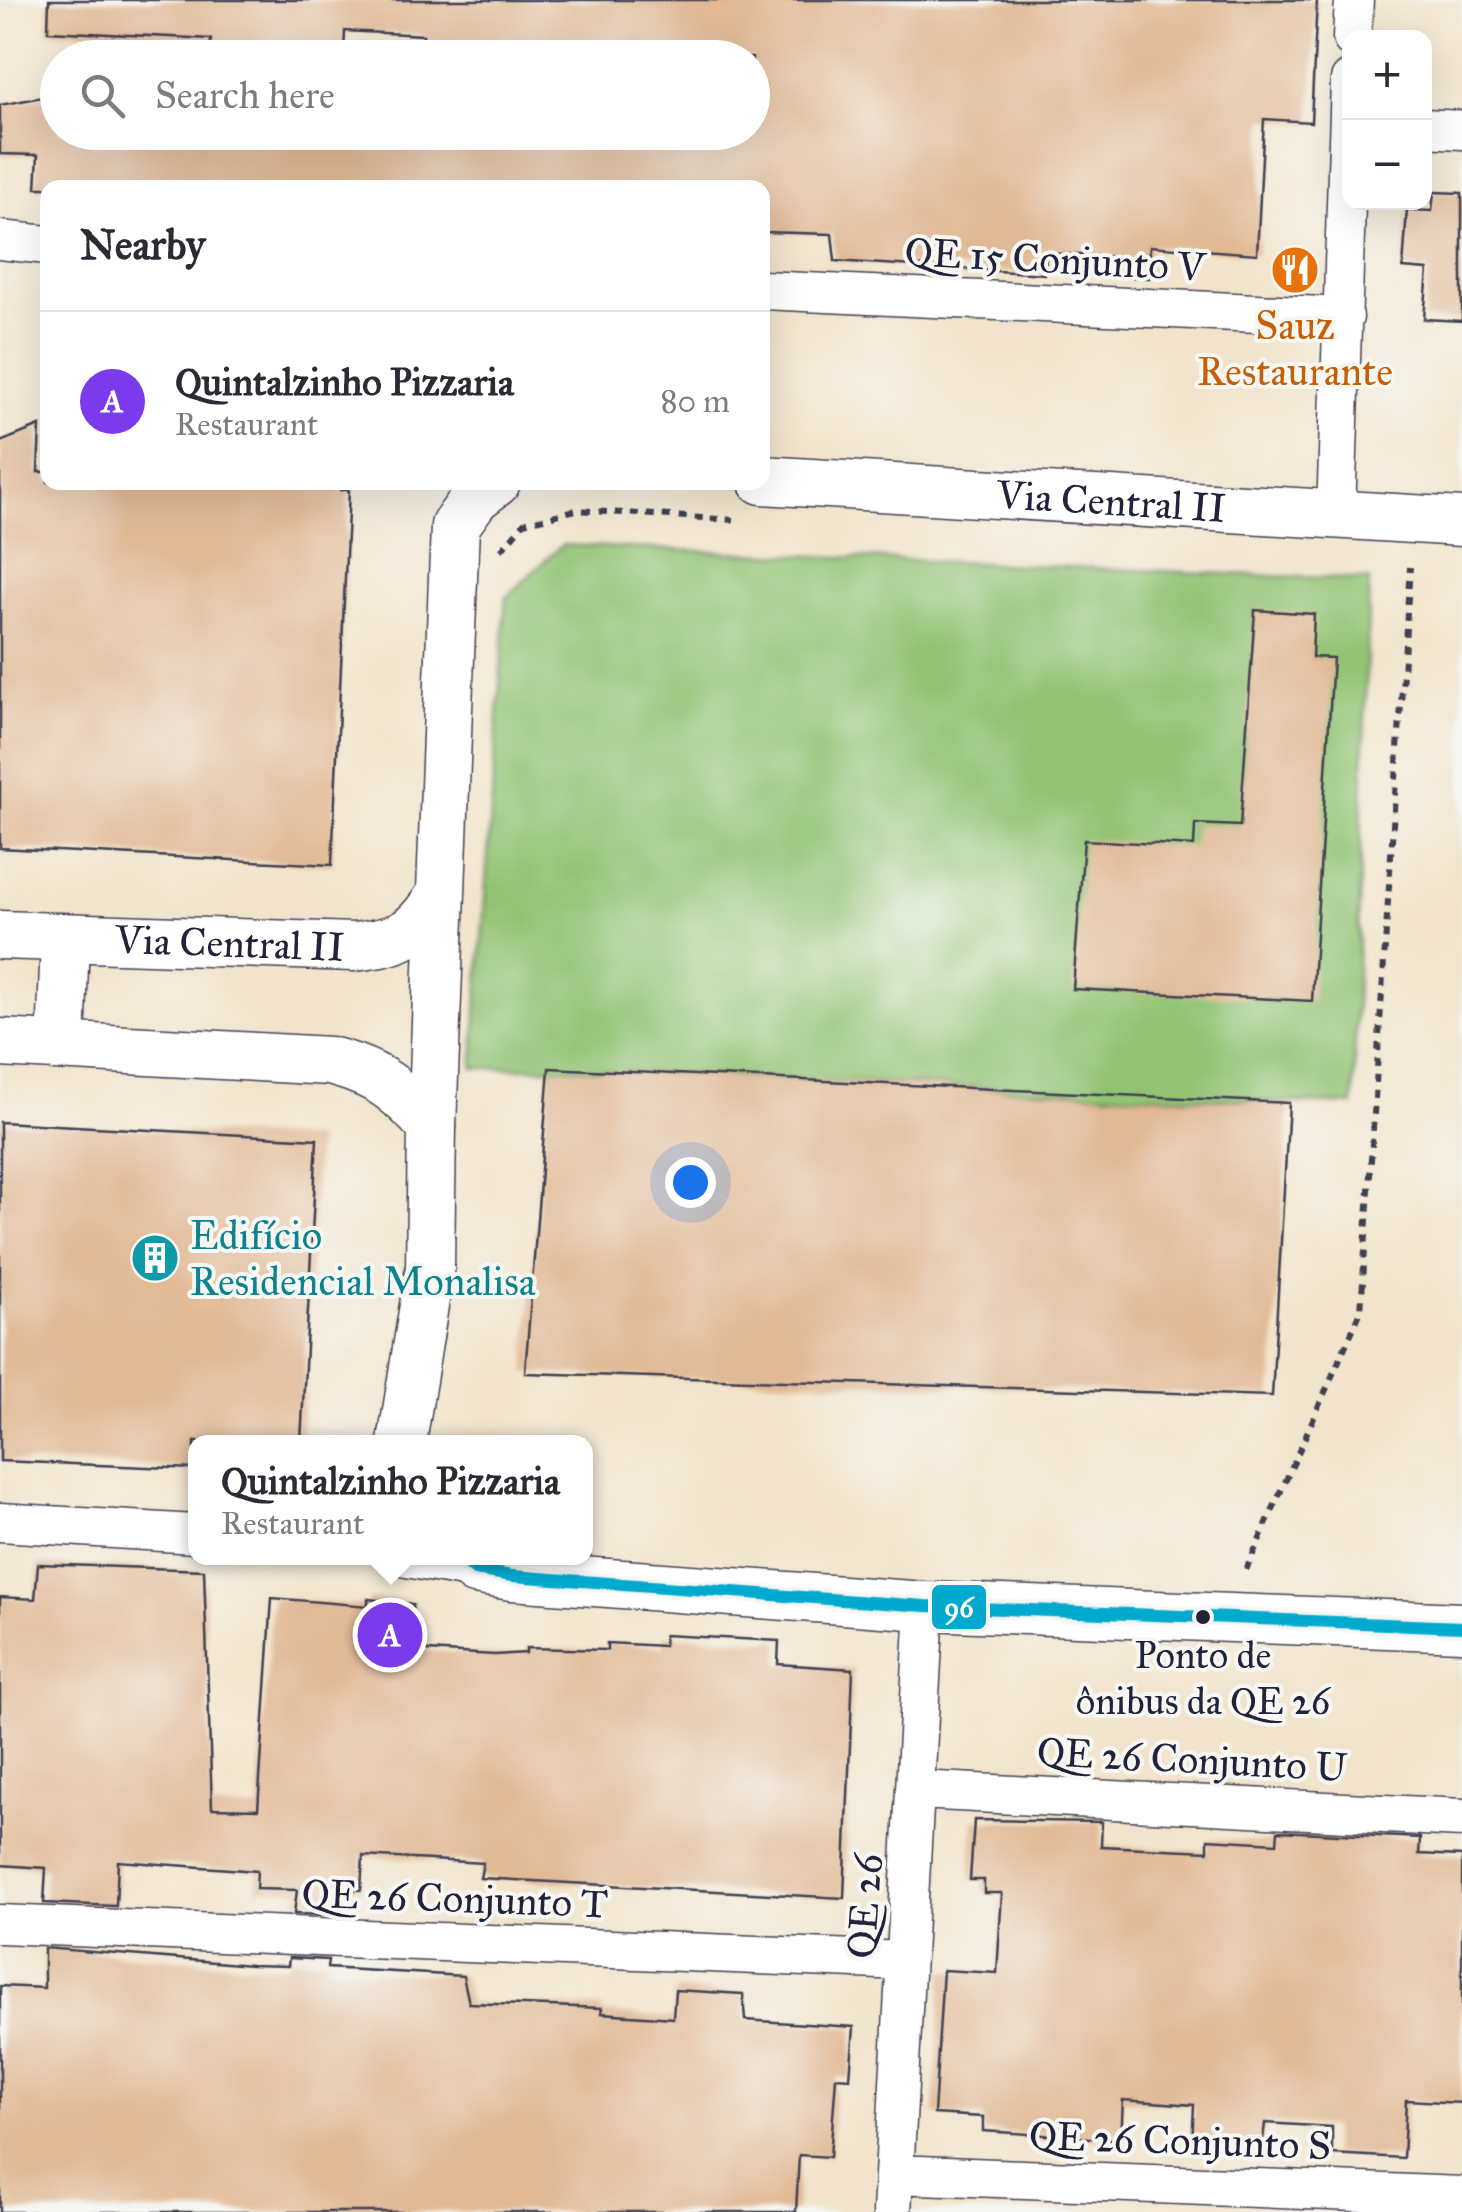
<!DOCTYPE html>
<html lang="en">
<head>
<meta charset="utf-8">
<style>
  body { margin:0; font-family:"IM FELL Great Primer",serif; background:#f2f2f3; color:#2b2b33 }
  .controls { position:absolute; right:30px; top:30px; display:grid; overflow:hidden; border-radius:20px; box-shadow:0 10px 40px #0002 }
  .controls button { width:90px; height:90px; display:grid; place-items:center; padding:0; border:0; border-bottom:2px solid #e1e1e2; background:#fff; color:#2b2b33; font:50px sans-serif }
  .you { position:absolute; left:690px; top:1182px; width:35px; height:35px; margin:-25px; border:8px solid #fff; border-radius:50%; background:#1a73e8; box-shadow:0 0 0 15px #1a73e833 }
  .badge { display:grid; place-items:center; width:65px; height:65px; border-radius:50%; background:#7c3aed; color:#fff; font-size:32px; font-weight:700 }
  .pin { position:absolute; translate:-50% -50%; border:5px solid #fff; box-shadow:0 2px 10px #0006 }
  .popup { position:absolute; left:188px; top:1435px; width:405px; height:130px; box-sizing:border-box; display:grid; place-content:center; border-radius:20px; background:#fff; filter:drop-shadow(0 2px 8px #0005); font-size:32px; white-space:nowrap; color:#7c7c81 }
  .popup b { font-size:38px; color:#2b2b33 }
  .popup::after { content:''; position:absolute; left:50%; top:100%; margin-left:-20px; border:20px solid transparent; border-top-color:#fff }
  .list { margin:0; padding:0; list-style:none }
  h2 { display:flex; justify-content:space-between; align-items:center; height:130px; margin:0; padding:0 40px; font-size:42px }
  h2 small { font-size:32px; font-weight:400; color:#7c7c81 }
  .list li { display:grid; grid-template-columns:65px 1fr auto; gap:30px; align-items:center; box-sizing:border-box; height:180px; padding:0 40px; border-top:2px solid #e1e1e2 }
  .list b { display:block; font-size:38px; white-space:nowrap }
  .list p { margin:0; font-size:32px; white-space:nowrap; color:#7c7c81 }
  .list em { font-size:32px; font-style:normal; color:#7c7c81 }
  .icon { flex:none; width:55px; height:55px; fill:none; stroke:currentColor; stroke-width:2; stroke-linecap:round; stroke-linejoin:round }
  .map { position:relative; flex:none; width:1462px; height:2212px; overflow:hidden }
  .search { position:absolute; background:#fff; box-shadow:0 10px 40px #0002; left:40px; top:40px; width:730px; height:110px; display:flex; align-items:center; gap:25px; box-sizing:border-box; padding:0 35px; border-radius:55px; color:#7c7c81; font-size:38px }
  .panel { position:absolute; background:#fff; box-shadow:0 10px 40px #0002; left:40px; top:180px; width:730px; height:310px; border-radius:20px }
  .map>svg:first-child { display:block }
  .green { fill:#92c373; stroke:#5a7257; stroke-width:2.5 }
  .building { fill:#e1b995 }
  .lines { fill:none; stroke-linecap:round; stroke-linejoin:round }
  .minor-casing { stroke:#413f51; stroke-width:41 }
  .tertiary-casing { stroke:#413f51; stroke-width:51 }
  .path { stroke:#413f51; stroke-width:6; stroke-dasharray:8 8; stroke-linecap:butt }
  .minor { stroke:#fff; stroke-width:38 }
  .tertiary { stroke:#fff; stroke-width:48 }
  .bus-1-casing { stroke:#f6f6f2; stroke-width:20 }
  .bus-1 { stroke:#00a9ce; stroke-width:12 }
  .bus-dot { fill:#22223b; stroke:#f6f6f2; stroke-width:4 }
  .labels { text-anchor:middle; stroke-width:8; stroke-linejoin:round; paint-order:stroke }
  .bus-label { font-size:38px; fill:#22223b; stroke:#f6f6f2 }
  .street-label { font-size:40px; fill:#22223b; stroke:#f6f6f2 }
  .food-label { font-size:40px; fill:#c56008; stroke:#f6f6f2 }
  .culture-label { font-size:40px; fill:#0d838f; stroke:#f6f6f2; text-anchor:start }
  .line-badge { stroke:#f6f6f2; stroke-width:4 }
  .badge-label { font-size:28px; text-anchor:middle; font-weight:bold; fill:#fff }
</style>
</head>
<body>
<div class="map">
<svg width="1462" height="2212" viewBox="0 0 1462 2212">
  <rect width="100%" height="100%" fill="#f6f6f2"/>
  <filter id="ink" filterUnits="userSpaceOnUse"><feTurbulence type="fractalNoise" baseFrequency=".01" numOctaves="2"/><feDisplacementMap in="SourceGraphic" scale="20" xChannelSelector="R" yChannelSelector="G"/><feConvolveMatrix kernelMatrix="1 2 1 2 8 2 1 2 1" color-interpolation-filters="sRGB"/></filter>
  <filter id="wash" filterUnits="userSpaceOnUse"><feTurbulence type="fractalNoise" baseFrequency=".0048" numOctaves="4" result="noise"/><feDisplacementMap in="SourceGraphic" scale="40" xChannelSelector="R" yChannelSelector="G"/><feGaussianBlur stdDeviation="2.25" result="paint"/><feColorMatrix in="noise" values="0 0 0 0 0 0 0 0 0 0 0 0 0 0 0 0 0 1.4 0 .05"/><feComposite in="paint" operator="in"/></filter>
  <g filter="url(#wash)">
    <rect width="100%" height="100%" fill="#f2e4cc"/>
    <!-- green -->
    <path class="green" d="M562 545 1369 580 1353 1105 549 1068H473L506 597Z"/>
    <g id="blocks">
      <!-- building -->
      <path class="building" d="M49 0H1317L1311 122 1264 119 1257 254 1150 246 1149 278 1115 276 1113 257 1047 253 1044 274 835 261 832 234 762 232V188H36L38 155 0 154V105L58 94V132H752V58H492L422 51 423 35 345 31 344 54 210 58 211 39 48 31Z
        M1434 192 1462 193V321L1424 319 1428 270 1403 268 1407 210 1432 211Z
        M40 426 38 472H48V482H341L340 490H349L332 865 0 848V442Z
        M1255 610 1314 614 1312 657 1333 658 1312 1001 1073 989 1084 840 1194 846 1195 824 1240 826Z
        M549 1068 1289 1103 1272 1396 525 1373Z
        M0 1122 317 1139 301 1442H195V1469L0 1461Z
        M38 1564 204 1570 212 1808 258 1809 272 1598 368 1606V1599L413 1604 411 1650 495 1655 526 1653V1648L607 1650V1643L664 1646V1635L779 1641 778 1664 853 1669 844 1898 480 1878 483 1863 363 1856 361 1890 331 1888 330 1915 294 1914 297 1890 256 1889 257 1871 118 1861 116 1906 44 1903 46 1868 0 1865V1597L35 1599Z
        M974 1820 1102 1822 1101 1846 1208 1851V1839L1277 1843 1278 1831 1420 1838 1419 1854 1462 1856V2103L1406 2100 1403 2158 1332 2154V2127L1265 2123 1262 2149 1192 2145 1194 2105 1123 2100 1121 2140 983 2131V2117L934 2114 943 1970 997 1973 1002 1893H984V1880H970Z
        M44 1948 251 1965 288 1966 289 1958 328 1960 327 1968 463 1976 469 2003 602 2008 601 2013 673 2018 675 1990 743 1994 745 2020 854 2027 850 2078 836 2077 830 2157 799 2155 796 2212H0V1986L44 1988Z"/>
    </g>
  </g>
  <g filter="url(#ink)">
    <use href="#blocks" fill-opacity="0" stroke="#413f51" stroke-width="2.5"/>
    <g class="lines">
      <!-- minor casing -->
      <g class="minor-casing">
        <path id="minor" d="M1352 38 1354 0
          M1424 128 1462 130
          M0 240 48 245
          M762 290 1344 317
          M1336 515 1350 80
          M0 1522 195 1534
          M407 1558 475 1570
          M918 1790 1462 1818
          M0 1924 905 1961
          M894 2174 1462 2196
          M892 2212 925 1606"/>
      </g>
      <!-- tertiary casing -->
      <g class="tertiary-casing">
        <g id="tertiary">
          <path id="s1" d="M762 480 1462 522"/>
          <path id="s2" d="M0 935 354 947C400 941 413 937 439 897"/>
          <path d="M0 1043 330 1061C380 1074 398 1089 432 1127L430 1268 402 1442"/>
          <path d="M61 1046 65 939"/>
          <path d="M432 1127 455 526 475 498 496 482"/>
          <path d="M462 1558 475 1570 512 1576 925 1606 1462 1627"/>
        </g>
      </g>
      <!-- path -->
      <path class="path" d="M501 550 524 523 576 510 734 520
        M1246 1570 1361 1311 1410 567"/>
      <!-- minor -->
      <use href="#minor" class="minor"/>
      <!-- tertiary -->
      <use href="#tertiary" class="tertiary"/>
      <!-- bus-1 casing -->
      <g class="bus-1-casing">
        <path id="bus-1" d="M462 1558 475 1570 512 1576 925 1606 1462 1627"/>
      </g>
      <!-- bus-1 -->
      <use href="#bus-1" class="bus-1"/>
    </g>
  </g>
  <!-- icons -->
  <defs>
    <g id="restaurant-disc" transform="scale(2.5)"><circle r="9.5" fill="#e8710a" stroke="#f6f6f2"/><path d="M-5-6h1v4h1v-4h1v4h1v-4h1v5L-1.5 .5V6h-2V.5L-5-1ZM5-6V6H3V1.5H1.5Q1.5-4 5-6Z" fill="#fff"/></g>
    <g id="building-disc" transform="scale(2.5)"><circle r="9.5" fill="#0f9aa8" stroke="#f6f6f2"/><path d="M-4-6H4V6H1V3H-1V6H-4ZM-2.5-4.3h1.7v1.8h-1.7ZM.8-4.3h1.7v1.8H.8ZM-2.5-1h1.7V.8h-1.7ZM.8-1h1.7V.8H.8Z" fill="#fff"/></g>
  </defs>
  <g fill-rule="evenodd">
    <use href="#restaurant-disc" x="1295" y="270"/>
    <use href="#building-disc" x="155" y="1258"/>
  </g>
  <!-- markers -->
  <circle class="bus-dot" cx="1203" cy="1617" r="9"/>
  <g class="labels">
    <!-- bus labels -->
    <g class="bus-label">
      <text x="1203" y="1668">Ponto de<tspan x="1203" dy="46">ônibus da QE 26</tspan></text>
    </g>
    <!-- street labels -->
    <g class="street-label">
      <text transform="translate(1055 259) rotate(3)" y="14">QE 15 Conjunto V</text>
      <text dy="14" stroke="none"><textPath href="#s1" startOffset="350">Via Central II</textPath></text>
      <text dy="14" stroke="none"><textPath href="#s2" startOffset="230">Via Central II</textPath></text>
      <text transform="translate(1192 1759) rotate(3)" y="14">QE 26 Conjunto U</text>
      <text transform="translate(455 1898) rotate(2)" y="14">QE 26 Conjunto T</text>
      <text transform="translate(864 1906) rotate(-86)" y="14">QE 26</text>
      <text transform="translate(1180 2140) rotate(2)" y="14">QE 26 Conjunto S</text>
    </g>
    <!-- food labels -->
    <g class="food-label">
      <text x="1295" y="339">Sauz<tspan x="1295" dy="46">Restaurante</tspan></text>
    </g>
    <!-- culture labels -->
    <g class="culture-label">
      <text x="190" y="1249">Edifício<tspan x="190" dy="46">Residencial Monalisa</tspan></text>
    </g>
  </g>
  <rect class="line-badge" x="930" y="1583" width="58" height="48" rx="10" fill="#00a9ce"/>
  <g class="badge-label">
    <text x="959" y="1617">96</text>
  </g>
</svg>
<div class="controls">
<button>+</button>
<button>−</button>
</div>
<div class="you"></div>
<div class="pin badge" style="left:390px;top:1635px">A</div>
<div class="popup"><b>Quintalzinho Pizzaria</b>Restaurant</div>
<div class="search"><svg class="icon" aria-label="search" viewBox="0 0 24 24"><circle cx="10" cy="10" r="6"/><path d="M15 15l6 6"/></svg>Search here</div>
<section class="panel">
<h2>Nearby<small></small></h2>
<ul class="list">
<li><span class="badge">A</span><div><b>Quintalzinho Pizzaria</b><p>Restaurant</p></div><em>80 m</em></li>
</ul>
</section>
</div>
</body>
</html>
